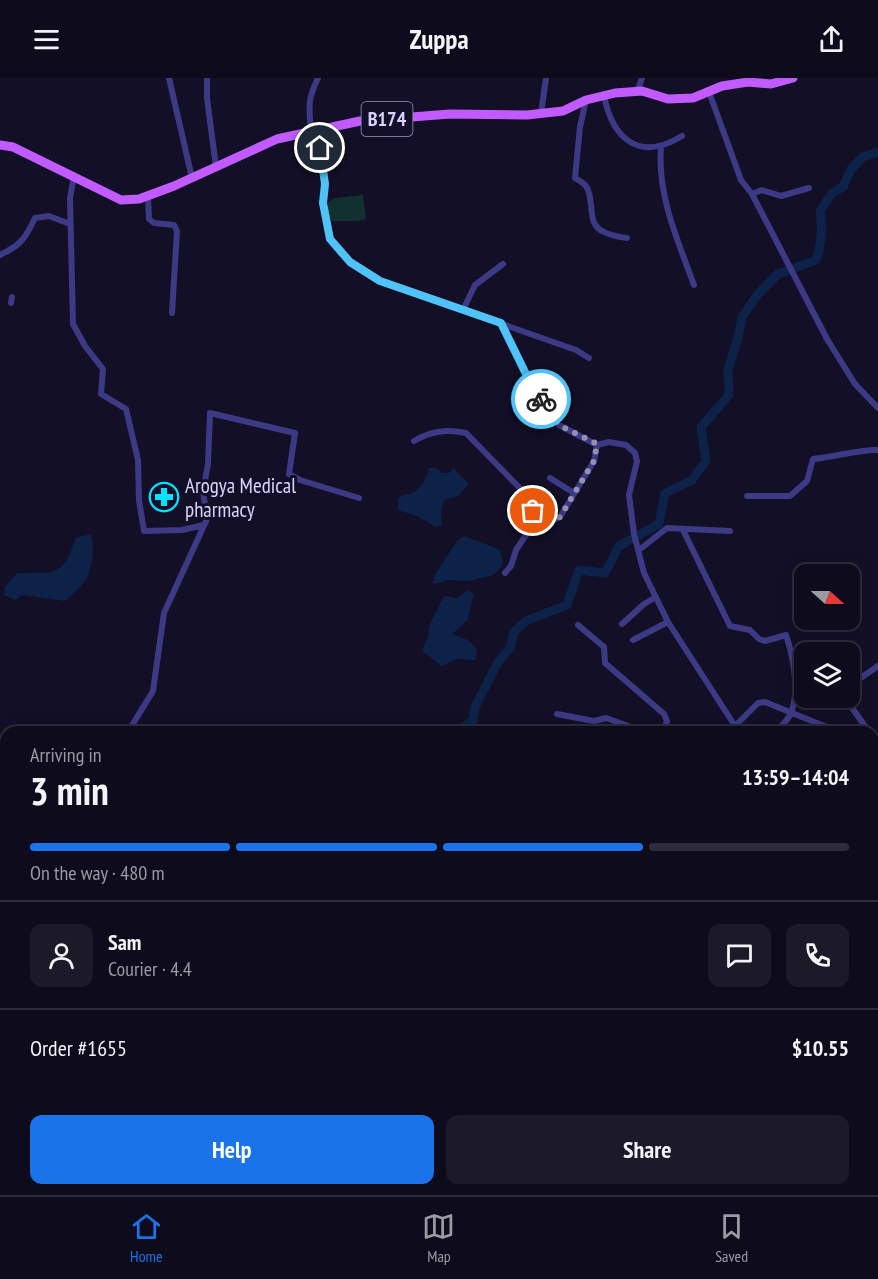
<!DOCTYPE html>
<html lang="en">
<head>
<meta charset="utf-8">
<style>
  :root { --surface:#0e0b1c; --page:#1c1929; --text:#f1f3f6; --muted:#9b9ba3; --line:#2e2b3b; --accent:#1a73e8 }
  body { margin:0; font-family:"PT Sans Narrow",sans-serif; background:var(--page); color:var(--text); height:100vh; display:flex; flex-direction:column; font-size:22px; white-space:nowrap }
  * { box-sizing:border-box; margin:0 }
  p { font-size:20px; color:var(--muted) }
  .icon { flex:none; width:33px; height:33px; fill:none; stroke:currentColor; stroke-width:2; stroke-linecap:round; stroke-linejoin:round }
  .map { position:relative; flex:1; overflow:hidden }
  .details { position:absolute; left:0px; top:648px; width:879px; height:470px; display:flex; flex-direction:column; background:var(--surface); border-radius:18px 18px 0 0; box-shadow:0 3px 15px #0003,0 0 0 2px var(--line) }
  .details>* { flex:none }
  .needle { width:39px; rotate:111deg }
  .controls { position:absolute; left:794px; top:486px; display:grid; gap:12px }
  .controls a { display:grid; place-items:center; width:66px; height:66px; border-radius:12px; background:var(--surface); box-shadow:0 3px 15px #0003,0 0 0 2px var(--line); font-size:30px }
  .pin { position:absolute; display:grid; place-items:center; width:51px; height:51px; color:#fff; margin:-26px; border:3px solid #fff; border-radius:50%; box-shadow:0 2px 6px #0007 }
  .courier { position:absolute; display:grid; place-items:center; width:60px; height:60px; margin:-30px; border:4px solid #4fc3f7; border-radius:50%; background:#fff; color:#222; box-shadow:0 2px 8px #0007 }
  .headline em { font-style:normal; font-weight:600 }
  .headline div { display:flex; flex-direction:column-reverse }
  .headline { display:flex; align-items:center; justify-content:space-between; height:102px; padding:0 30px }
  h1 { font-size:39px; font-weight:600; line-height:45px }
  .bar { display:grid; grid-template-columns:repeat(4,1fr); gap:9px 6px; align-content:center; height:72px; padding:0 30px }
  .bar i { height:8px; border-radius:4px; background:var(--line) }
  .bar .current { background:var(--accent) }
  .bar p { grid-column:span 4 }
  .line { display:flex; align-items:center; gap:15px; padding:0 30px; border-top:2px solid var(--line) }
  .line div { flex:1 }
  .round { display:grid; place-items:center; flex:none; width:63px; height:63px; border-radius:12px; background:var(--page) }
  .action { display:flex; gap:12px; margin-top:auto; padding:12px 30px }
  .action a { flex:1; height:69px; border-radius:12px; background:var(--accent); color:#fff; font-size:24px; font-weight:600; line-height:69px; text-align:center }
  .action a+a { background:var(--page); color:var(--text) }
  header { display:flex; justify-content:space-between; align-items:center; height:78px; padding:0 30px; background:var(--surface); font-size:27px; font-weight:600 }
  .tabs { display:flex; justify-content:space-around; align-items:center; height:84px; border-top:2px solid var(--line); background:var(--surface); font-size:16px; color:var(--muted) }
  .tabs a { display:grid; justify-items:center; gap:3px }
  .tabs .current { color:var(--accent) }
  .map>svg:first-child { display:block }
</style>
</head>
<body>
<header><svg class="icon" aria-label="menu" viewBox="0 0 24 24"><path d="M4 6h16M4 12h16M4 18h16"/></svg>Zuppa<svg class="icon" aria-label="share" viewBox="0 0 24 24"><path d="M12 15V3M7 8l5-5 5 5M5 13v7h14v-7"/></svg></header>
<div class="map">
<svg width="878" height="1117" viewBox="0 0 878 1117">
  <rect width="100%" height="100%" fill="#130f26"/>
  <path fill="#12302f" d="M363,117L366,141L358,143H332L327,135L328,124L335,120Z"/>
  <path fill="#0c2248" d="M429,390H437L442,395H449L453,390L469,406L458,418L444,422L441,433L442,447L436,449L417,438L398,432V421C403,416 405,417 412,415C421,411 427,399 429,390Z
    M91,456C95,469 92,491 85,503C80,510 71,517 65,523L22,517L16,522L4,517L5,509L17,495C55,494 63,500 76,459Z
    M464,458L499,471L503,484L501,489L493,497L468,503L447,502L435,506L433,505L434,498L457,463Z
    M468,512L474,516L467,543L452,556L468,562L477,572L475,582L457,581L442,588L422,573L428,559L430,546L444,518L457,520Z"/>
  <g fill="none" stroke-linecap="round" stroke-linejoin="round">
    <path stroke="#0c2248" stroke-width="9" d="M458,654L473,642L475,629L498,584L510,570L514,554L526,543L567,527L579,492L605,495L619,468L659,446L665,415L691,403L706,383L701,349L729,317L728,291L738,260L742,239L758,216L778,196L816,182C822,165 823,151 820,133L832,115L843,109L851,91L863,79L878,74
      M0,979L6,981"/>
    <path stroke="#3d3a85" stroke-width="6" d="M169,0L192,100
      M207,0V20L216,89
      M637,14L642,0
      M709,14L741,102L752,116L827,261L855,306L878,330
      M604,18C613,62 640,84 682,58
      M586,22L580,49L575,100C578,102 584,105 586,108C596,123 585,146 604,154C611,158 620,159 627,160
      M541,36L546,0
      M317,52L325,106L323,125L330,161L350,184L380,203L576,272L589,280
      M311,53C309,28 307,23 318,0
      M661,69C657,117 678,163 694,207
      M74,98L70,120L73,246L85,268L103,291L101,316L126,331L138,382L139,422L144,453L182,452L204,447
      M752,116L762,112L781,118L809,110
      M148,118L149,141L154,145L174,147L177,153L172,235
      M0,177C21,167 25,161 35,140L49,138L70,146
      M11,225L12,219
      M463,232L475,207L503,186
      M414,363C431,353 446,351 466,355L548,439L554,442L560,439L594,383L597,367L559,347L526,296L501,245
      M597,367L609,364L626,367L635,375L637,383L629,417L634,456L644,495L668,544L735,648L758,625L765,624L839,654
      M550,400L574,415
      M747,418H790L807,403L813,381C835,379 855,372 878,372
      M683,452L730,548L750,552L759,561L765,563L786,557C793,578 800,613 791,635C788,642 781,648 777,654
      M639,472L667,450L730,453
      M505,495L511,488L516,472L528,454L530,438L538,430
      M622,546L644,526L656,519
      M578,547L604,569L605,585L664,636L667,643L663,654
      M633,562L668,544
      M849,608L878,588
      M845,620L867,651
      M557,636L594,643L606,640L645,654
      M128,654L153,613L164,535L207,441L203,413L208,386L210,335L295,355L289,396L300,402L359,420
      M850,654L858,651H869L871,654
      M873,656L878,662
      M873,939L878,942
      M873,997L878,1000
      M478,1112L480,1117
      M657,1112L671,1117
      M278,1117V1112
      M712,1117L717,1112
      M753,1117L759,1112"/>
    <path stroke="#3d3a85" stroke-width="8" d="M0,721L6,720
      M325,1112V1117"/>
    <path stroke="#c25bff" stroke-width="9" d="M0,67L13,69L121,122L139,121L174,108L277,61L360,43L450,36L527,37L563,33L586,22L615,15L642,13L668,21L693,20L722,8L748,4L771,6L793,0
      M873,828L878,818
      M495,1117L512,1112"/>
  </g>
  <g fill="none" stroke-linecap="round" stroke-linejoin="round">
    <path stroke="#948fb3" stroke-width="6" stroke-dasharray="0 10.8" d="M533,433L538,430L550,441L554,442L560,439L594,383L597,366L559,347L541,321"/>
    <path stroke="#4fc3f7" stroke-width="8" d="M320,70L325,106L323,125L330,161L350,184L380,203L501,245L526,296L541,321"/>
  </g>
  <defs>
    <g id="pharmacy-ring" transform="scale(1.5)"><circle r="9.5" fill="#130f26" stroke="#00e5ff" stroke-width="1.5"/><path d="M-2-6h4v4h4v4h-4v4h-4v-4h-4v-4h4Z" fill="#00e5ff"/></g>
  </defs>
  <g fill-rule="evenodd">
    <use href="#pharmacy-ring" x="164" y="419"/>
  </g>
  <g text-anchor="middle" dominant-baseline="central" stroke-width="6" stroke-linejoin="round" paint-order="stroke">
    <rect fill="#130f26" stroke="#9e99be" stroke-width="1.5" x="361.5" y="24" width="51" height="34" rx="4.5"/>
    <g font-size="20" font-weight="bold" fill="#d9d4ff">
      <text x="387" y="41">B174</text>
    </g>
    <g font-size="21" fill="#d9d4ff" stroke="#130f26" text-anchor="start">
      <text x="185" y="407">Arogya Medical<tspan x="185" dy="24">pharmacy</tspan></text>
    </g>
  </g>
</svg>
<div class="controls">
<a><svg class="needle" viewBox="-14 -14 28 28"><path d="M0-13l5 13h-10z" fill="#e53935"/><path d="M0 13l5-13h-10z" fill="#9b9ba3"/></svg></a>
<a><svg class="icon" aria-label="layers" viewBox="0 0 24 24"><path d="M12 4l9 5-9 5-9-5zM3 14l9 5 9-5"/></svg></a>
</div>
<div class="pin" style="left:533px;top:433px;background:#ea580c"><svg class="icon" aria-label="bag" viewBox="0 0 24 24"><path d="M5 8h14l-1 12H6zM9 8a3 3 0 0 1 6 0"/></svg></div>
<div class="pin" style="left:320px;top:70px;background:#1f2937"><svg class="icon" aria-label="home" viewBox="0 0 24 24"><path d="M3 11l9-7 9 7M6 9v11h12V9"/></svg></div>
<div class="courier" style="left:541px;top:321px"><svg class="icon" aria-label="bike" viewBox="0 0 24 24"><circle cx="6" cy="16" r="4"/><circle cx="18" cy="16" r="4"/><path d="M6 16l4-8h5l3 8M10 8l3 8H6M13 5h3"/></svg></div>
<section class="details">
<div class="headline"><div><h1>3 min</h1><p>Arriving in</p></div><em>13:59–14:04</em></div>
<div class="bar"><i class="current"></i><i class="current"></i><i class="current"></i><i></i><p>On the way · 480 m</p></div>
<div class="line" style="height:108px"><a class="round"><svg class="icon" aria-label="person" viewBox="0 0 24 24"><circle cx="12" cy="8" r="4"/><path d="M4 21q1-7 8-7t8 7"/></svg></a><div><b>Sam</b><p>Courier · 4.4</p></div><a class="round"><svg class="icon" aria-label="chat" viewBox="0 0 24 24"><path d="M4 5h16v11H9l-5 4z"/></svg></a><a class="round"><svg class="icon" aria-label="phone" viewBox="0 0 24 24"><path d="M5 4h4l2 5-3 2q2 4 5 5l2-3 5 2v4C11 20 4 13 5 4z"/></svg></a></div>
<div class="line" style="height:78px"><div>Order #1655</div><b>$10.55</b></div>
<div class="action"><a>Help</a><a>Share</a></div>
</section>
</div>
<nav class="tabs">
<a class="current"><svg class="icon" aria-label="home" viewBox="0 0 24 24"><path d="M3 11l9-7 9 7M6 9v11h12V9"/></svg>Home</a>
<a><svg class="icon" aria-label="map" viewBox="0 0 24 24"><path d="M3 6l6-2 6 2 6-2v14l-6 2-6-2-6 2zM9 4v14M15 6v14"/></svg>Map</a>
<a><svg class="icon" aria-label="saved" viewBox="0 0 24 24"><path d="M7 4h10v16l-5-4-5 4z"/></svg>Saved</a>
</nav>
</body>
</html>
